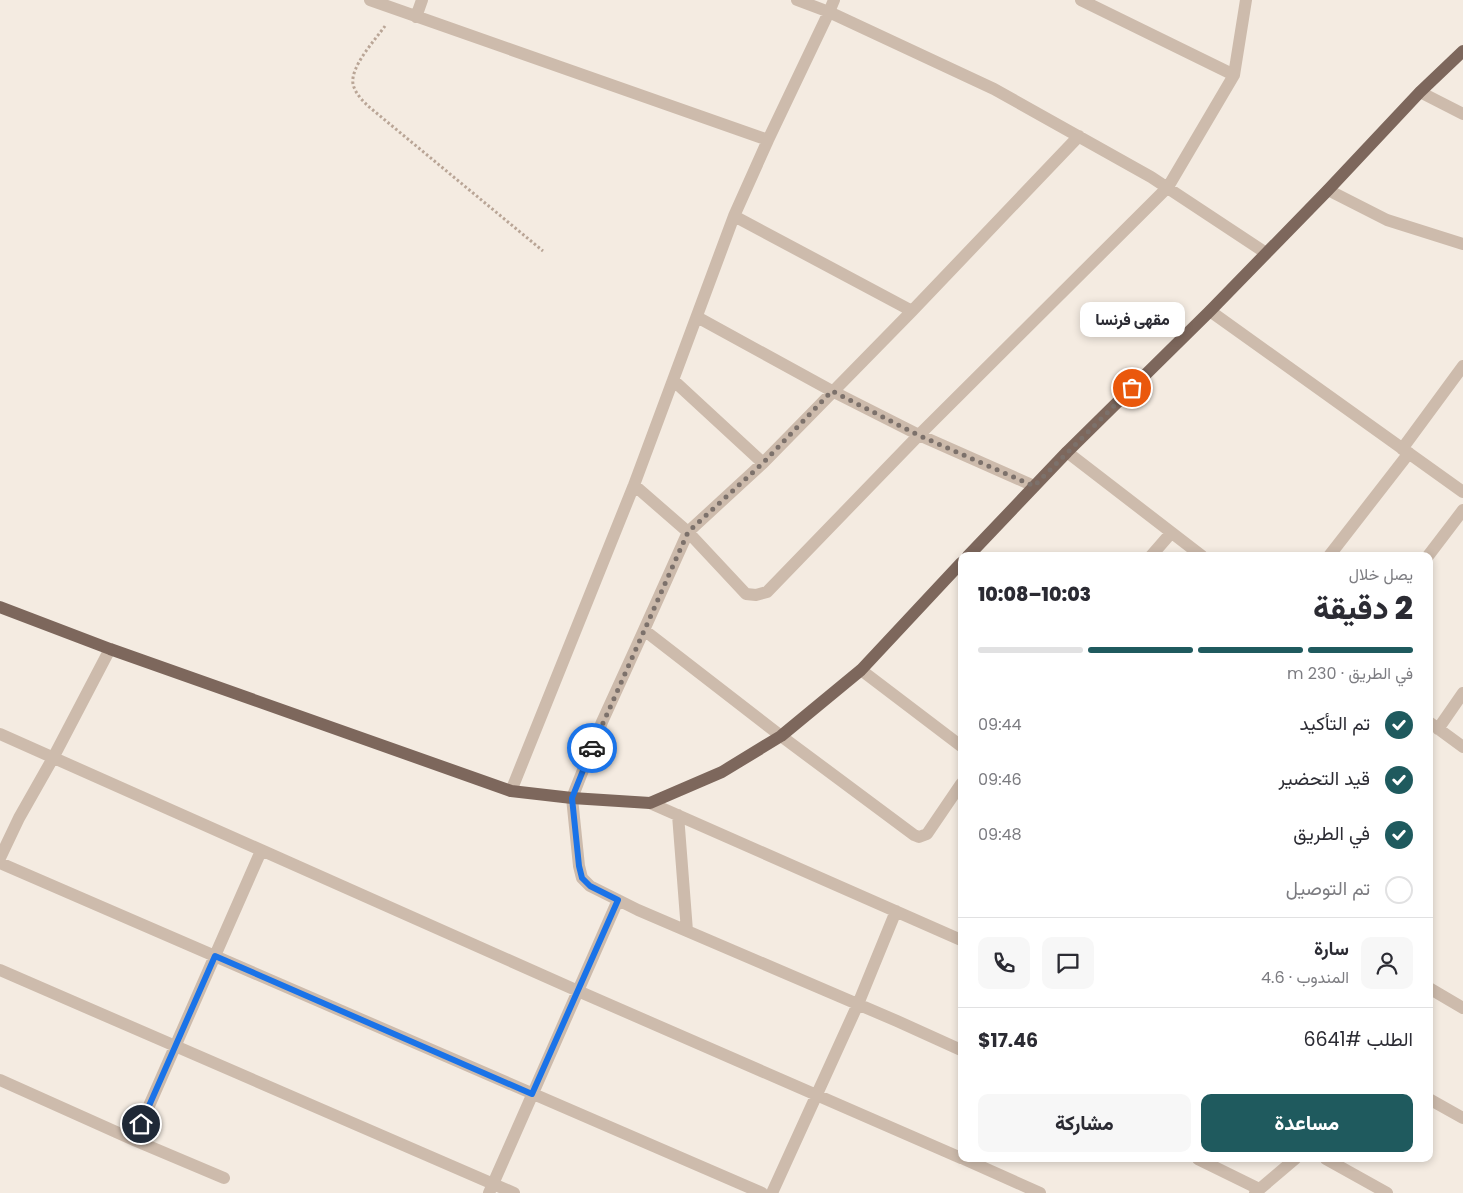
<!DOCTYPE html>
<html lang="ar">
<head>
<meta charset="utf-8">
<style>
  :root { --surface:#fff; --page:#f7f7f7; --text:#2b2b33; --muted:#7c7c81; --line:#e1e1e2; --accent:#1f5a5e }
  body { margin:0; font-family:Poppins,Vazirmatn,sans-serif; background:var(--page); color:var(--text); direction:rtl; height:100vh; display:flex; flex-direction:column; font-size:19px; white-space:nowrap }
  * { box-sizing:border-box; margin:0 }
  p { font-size:16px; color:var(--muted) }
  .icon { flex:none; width:28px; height:28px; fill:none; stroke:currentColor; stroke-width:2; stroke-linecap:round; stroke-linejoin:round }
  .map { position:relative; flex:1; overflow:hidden; direction:ltr }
  .drawer { position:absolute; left:958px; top:552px; width:475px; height:610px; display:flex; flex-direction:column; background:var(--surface); border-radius:10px; box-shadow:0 2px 8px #0003; direction:rtl }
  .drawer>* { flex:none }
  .pin { position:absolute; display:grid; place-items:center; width:42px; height:42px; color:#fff; margin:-21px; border:2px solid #fff; border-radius:50%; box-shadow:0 1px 5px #0007 }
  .courier { position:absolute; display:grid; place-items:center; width:50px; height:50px; margin:-25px; border:4px solid #1a73e8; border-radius:50%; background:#fff; color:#222; box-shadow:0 1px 6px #0007 }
  .bubble { position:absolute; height:35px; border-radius:10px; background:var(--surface); box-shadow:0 2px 8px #0003; font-size:16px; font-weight:800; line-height:35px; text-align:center; direction:rtl }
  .headline em { font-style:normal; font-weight:800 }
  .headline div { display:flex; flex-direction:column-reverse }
  .headline { display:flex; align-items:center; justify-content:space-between; height:85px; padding:0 20px }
  h1 { font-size:32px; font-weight:800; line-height:38px }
  .bar { display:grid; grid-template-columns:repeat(4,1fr); gap:8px 5px; align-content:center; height:60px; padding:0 20px }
  .bar i { height:6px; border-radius:4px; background:var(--line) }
  .bar .selected { background:var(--accent) }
  .bar p { grid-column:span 4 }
  .line { display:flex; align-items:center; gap:12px; padding:0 20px; border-top:1px solid var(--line) }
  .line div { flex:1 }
  .round { display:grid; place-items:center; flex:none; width:52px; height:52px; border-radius:10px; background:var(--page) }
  ol { padding:0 20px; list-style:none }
  li { display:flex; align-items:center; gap:15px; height:55px }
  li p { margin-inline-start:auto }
  li .icon { padding:5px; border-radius:50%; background:var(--accent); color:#fff; stroke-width:4 }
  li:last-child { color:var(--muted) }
  li i { width:28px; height:28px; border:2px solid var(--line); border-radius:50% }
  .cta { display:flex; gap:10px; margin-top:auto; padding:10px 20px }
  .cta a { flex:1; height:58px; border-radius:10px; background:var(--accent); color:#fff; font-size:20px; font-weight:800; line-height:58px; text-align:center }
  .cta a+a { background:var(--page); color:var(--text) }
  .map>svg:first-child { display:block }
</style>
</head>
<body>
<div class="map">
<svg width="1463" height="1193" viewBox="0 0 1463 1193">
  <rect width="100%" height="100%" fill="#f4ebe1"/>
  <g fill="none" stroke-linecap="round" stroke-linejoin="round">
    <path stroke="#b9a596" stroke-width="3" stroke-dasharray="2.5 2.5" stroke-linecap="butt" d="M385,26C375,40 350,67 353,84C355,93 362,100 368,106L543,251"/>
    <path stroke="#cdbbac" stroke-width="12" d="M370,0L768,140
      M797,0L829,12L994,89L1151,177L1266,253
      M1081,0L1234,75
      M416,17L422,0
      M1420,92L1463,114
      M1328,190L1387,220L1463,244
      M734,216L912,311
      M1210,311L1463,492
      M697,317L832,391L919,435L1034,486
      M673,380L763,463
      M1402,449L1463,366
      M1067,452L1202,556
      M634,485L688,532L746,594L756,595L767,592L919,435L1168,187L1234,75L1246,0
      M1151,556L1171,533
      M1329,556L1409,453
      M1428,556L1463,510
      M644,630L602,722L572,798L579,866L582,878L590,886L638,910L897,1021L961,1050
      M861,670L961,746
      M1429,722L1463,747
      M1438,729L1463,693
      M0,734L578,991L961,1158
      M961,784L927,834L919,837L914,835L781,736L644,630L688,532L763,463L912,311L1079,136
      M511,791L634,485L734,216L768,140L829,12L834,0
      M650,803L961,940
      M678,815L687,931
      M0,858L19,818L53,758L110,649
      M0,863L762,1193
      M0,970L514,1193
      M1429,988L1463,1008
      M0,1080L134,1140L224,1178
      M1429,1099L1463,1118
      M134,1140L261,851
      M964,1159L1040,1193
      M1198,1159L1259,1189
      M1326,1159L1387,1193
      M489,1193L618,900
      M772,1193L858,1004L896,911
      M1255,1193L1295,1159"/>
    <path stroke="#7d675c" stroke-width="12" d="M968,556L1067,452L1210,311L1328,190L1420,92L1463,51
      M0,607L110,649L511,791L572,798L650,803L722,772L781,736L861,670L961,563"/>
  </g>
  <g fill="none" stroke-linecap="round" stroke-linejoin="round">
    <path stroke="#7c716b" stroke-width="5" stroke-dasharray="0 9" d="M592,748L688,532L763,463L832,391L918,435L1034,486L1132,388"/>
    <path stroke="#1a73e8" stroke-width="6" d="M141,1124L215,956L532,1094L618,900L590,886L582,878L579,866L572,798L592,748"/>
  </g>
</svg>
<div class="pin" style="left:1132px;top:388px;background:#ea580c"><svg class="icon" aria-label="bag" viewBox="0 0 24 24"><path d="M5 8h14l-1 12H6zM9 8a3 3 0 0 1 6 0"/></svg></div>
<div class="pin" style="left:141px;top:1124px;background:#1f2937"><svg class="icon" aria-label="home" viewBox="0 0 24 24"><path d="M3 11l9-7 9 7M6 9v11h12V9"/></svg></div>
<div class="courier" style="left:592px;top:748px"><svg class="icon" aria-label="car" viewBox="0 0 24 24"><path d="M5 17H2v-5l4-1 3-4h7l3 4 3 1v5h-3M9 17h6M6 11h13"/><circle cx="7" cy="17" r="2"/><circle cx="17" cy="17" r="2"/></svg></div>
<div class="bubble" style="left:1080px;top:302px;width:105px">مقهى فرنسا</div>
<section class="drawer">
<div class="headline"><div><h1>2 دقيقة</h1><p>يصل خلال</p></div><em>10:03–10:08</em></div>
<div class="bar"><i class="selected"></i><i class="selected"></i><i class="selected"></i><i></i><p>في الطريق · 230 m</p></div>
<ol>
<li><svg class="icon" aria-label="check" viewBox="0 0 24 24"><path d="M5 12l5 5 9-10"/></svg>تم التأكيد<p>09:44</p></li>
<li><svg class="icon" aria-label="check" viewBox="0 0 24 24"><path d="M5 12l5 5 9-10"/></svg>قيد التحضير<p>09:46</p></li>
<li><svg class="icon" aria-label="check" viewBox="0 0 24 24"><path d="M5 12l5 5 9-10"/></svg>في الطريق<p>09:48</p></li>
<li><i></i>تم التوصيل</li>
</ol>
<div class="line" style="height:90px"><a class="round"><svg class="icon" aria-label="person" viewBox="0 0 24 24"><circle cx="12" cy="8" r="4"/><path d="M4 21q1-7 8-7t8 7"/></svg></a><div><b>سارة</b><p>المندوب · 4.6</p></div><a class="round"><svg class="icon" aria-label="chat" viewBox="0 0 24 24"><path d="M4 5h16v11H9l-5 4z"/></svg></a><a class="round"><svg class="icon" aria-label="phone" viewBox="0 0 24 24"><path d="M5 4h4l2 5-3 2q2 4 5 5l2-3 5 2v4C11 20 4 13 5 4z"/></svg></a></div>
<div class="line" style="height:65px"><div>الطلب #6641</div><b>$17.46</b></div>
<div class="cta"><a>مساعدة</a><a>مشاركة</a></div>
</section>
</div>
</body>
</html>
